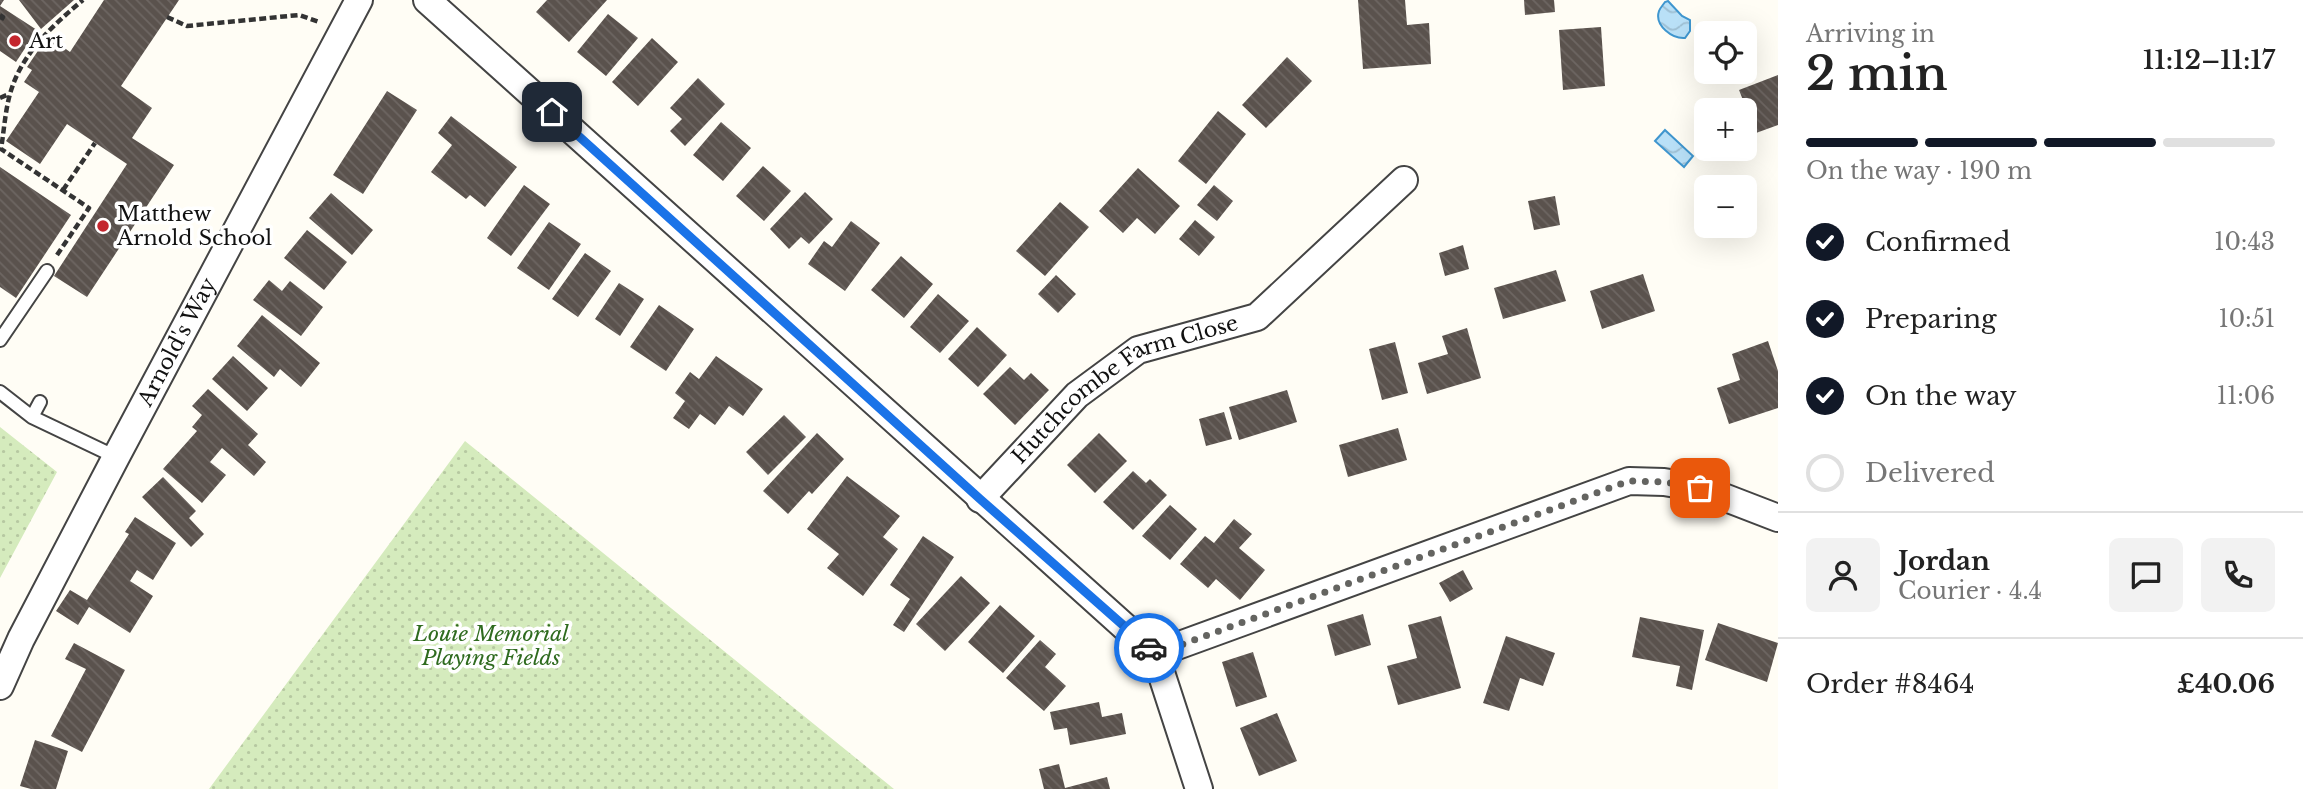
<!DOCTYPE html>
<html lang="en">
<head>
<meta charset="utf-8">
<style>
  :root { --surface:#fff; --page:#f2f2f2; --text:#222; --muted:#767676; --line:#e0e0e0; --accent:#111827 }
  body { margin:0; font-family:"Libre Baskerville",serif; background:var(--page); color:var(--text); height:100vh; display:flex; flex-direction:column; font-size:26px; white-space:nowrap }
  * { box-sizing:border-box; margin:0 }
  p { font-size:23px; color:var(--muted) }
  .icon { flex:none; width:38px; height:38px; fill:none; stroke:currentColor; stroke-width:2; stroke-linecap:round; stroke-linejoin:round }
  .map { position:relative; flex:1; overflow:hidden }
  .panel { display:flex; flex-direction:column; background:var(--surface); width:525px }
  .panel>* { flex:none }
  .controls { position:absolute; left:1694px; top:21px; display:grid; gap:14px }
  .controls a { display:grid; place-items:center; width:63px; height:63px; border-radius:10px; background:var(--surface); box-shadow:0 7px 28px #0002; font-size:35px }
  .pin { position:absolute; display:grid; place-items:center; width:60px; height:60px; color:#fff; margin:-30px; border-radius:14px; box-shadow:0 4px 10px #0006 }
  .courier { position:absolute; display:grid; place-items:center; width:70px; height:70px; margin:-35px; border:5px solid #1a73e8; border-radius:50%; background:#fff; color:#222; box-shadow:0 2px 9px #0007 }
  .overview em { font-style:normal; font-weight:600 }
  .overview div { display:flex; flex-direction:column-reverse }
  .overview { display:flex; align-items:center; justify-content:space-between; height:119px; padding:0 28px }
  h1 { font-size:46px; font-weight:600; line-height:52px }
  .bar { display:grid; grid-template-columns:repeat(4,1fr); gap:10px 7px; align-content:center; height:84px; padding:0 28px }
  .bar i { height:9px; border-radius:5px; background:var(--line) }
  .bar .on { background:var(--accent) }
  .bar p { grid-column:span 4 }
  .line { display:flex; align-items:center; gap:18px; padding:0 28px; border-top:2px solid var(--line) }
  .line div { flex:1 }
  .round { display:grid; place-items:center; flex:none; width:74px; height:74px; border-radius:10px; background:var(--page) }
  ol { padding:0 28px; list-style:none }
  li { display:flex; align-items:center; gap:21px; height:77px }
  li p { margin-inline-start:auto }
  li .icon { padding:7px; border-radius:50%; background:var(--accent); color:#fff; stroke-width:4 }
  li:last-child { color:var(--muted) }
  li i { width:38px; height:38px; border:4px solid var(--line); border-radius:50% }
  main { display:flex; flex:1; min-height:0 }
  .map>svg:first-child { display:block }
</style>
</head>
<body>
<main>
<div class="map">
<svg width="1778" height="789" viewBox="0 0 1778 789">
  <defs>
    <pattern id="park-dots" width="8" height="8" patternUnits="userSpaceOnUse" patternTransform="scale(1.75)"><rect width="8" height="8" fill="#d5ebbd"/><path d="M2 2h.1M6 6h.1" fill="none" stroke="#b6c8a1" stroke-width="1.8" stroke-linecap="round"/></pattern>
    <pattern id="water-waves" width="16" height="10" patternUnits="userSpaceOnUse" patternTransform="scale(1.75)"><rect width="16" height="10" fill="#b9e0f7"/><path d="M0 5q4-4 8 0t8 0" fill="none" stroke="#9ebfd3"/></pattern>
    <pattern id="building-back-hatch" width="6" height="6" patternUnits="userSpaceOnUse" patternTransform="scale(1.75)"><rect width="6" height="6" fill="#5a524d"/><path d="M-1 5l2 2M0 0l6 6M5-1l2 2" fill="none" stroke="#6d6662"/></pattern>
  </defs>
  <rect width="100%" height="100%" fill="#fffdf5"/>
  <path fill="url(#park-dots)" d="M0,427L57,472L0,578Z
    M465,441L894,789H209Z"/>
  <path fill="url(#water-waves)" stroke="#3f96cf" stroke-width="2" d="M1668,1L1682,16L1690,20V31L1685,38C1673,39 1654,26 1659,11C1660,8 1663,5 1665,2Z
    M1665,130L1693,156L1684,167L1655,141Z"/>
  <path fill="url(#building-back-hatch)" d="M0,0H4L0,6L37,30L16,62L0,51Z
    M19,0H74L41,29Z
    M104,0H179L121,86L152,108L132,138L174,165L87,297L54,276L127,164L67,124L40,164L6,141L39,92L24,82L32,70L27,67L48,36L70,52Z
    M547,0H607L569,42L536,12Z
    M1358,0H1405L1407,25L1429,23L1431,64L1363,69Z
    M1524,0H1554L1555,12L1525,15Z
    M608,14L638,38L606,76L577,52Z
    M1601,27L1605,86L1563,90L1559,30Z
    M652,38L678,62L638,106L612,82Z
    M1287,57L1312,81L1266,128L1242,105Z
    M1778,75V125L1756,133L1739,90Z
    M698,78L725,104L685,146L670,131L682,119L670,108Z
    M387,91L417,110L363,194L333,175Z
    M1218,111L1246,134L1206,184L1178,161Z
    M451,116L517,167L485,207L470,195L466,199L431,172L452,145L438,133Z
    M721,122L751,148L723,181L693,155Z
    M763,166L791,191L764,221L736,196Z
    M0,167L71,215L16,298L0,287Z
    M1138,168L1180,206L1155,234L1137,218L1123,233L1099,211Z
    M524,185L550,204L511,256L487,238Z
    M1214,185L1233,201L1217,221L1197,205Z
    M805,192L833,219L809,244L801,237L789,249L770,229Z
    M331,193L373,230L352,255L309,218Z
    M1555,196L1560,225L1534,230L1528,201Z
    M1060,202L1089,227L1045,276L1016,251Z
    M1195,220L1215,237L1199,256L1179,239Z
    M851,221L880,243L845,291L808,264L824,241L832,247Z
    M549,222L581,244L549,290L517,268Z
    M307,230L347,262L324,290L284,258Z
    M1463,245L1469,269L1445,276L1439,253Z
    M585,253L611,271L578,317L552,299Z
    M901,256L933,284L904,318L871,290Z
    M1556,270L1566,301L1503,319L1494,288Z
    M1643,274L1655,311L1602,329L1590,291Z
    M1056,275L1076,294L1058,313L1038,294Z
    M269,280L282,291L290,281L323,307L301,336L253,300Z
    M619,283L644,299L620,336L595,319Z
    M938,294L969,321L940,353L910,327Z
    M659,305L694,329L666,371L630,347Z
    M262,315L320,363L301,387L280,369L274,377L237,346Z
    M977,327L1007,355L978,387L948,359Z
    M1467,328L1481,378L1427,394L1418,363L1448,354L1442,336Z
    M1768,341L1778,371V408L1729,424L1717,388L1740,380L1732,354Z
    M1395,342L1408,393L1382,400L1369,349Z
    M233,356L268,388L247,411L212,379Z
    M716,356L763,389L743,416L729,406L715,425L700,414L689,429L673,418L685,401L675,393L690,372L699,379Z
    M1010,367L1024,380L1031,373L1049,390L1015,425L983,394Z
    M208,389L258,434L248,445L266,462L254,476L222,448L210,462L226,475L202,503L163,469L197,431L192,427L202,415L192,406Z
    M1287,390L1297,422L1239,440L1229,407Z
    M1224,412L1232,439L1206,446L1199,419Z
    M784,415L806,437L768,475L746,452Z
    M1398,428L1407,460L1348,477L1339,445Z
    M817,433L844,459L812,494L809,491L788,514L763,491Z
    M1099,433L1127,461L1095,493L1067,465Z
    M1133,471L1146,483L1150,479L1167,495L1133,530L1103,502Z
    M847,476L900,516L883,537L898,549L863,596L827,568L839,554L807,529Z
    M163,477L196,511L189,518L204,534L191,547L142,497Z
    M1170,505L1197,529L1170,560L1142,536Z
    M135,517L176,543L153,580L137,570L130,581L153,596L130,633L89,607L78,625L56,611L70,590L87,600L129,534L125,532Z
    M1234,519L1252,534L1239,548L1265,570L1240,600L1216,579L1208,588L1180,564L1205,536L1214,543Z
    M923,536L954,557L904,632L893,625L910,599L890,585Z
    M1463,570L1473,589L1450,602L1439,583Z
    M961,576L990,603L945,651L916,624Z
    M1000,605L1035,636L1003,673L968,642Z
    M1363,614L1371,645L1335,656L1327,625Z
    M1441,616L1461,688L1398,705L1387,666L1417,658L1408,625Z
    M1640,617L1704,630L1692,690L1676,686L1680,666L1632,657Z
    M1718,623L1778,643L1767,682L1705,660Z
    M1506,636L1555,653L1543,686L1520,678L1509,711L1483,703Z
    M1040,640L1056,654L1045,667L1066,686L1044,711L1006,678Z
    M74,643L125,670L82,752L51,736L86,669L65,659Z
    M1253,652L1267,697L1236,707L1222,662Z
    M1099,702L1102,717L1122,713L1126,734L1070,745L1067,728L1054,730L1050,712Z
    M1277,713L1297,761L1259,776L1240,728Z
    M35,740L68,751L56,789H31L20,786Z
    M1059,764L1065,788L1107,777L1110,789H1044L1039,769Z"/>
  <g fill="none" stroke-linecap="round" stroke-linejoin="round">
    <g stroke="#444" stroke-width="16">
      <path id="lane" d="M0,340L47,271
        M0,392L32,417L116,457
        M32,417L40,402"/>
    </g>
    <g stroke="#444" stroke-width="30">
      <g id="street">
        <path d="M427,0L1155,654L1199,789"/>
        <path id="s1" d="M980,499L1077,395L1138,350L1257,317L1404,180"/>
        <path d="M1155,654L1629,481L1664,482L1700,488L1778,518"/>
        <path id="s2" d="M0,686L21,639L116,457L359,0"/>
      </g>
    </g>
    <path stroke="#333" stroke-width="4.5" stroke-dasharray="7 3.5" stroke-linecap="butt" d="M0,15L3,17L0,22
      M167,17L187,26L299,15L319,22
      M0,98L9,94
      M63,190L95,143
      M57,255L89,208L1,149C4,131 5,112 10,94C21,54 52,26 83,0"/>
    <use href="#lane" stroke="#fff" stroke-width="12"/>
    <use href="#street" stroke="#fff" stroke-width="26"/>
  </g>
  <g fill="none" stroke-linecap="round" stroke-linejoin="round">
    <path stroke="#646461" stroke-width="7" stroke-dasharray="0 12.6" d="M1149,648L1156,654L1629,481L1664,482L1700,488"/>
    <path stroke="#1a73e8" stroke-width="9" d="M552,112L980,499L1149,648"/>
  </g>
  <g fill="#c4262e" stroke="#fff" stroke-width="2.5">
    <circle cx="15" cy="41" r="7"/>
    <circle cx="103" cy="226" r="7"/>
  </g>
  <g text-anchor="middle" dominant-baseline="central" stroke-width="7" stroke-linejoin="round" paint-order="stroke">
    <g font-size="21" fill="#111" stroke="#fff" text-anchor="start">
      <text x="29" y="41">Art</text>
      <text x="117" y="214">Matthew<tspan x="117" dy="24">Arnold School</tspan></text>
    </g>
    <g font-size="21" fill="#111" stroke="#fff">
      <text stroke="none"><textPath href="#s2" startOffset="387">Arnold's Way</textPath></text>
      <text stroke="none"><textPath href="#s1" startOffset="187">Hutchcombe Farm Close</textPath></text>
    </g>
    <g font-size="21" font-style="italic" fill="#2f6b1f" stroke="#fff">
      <text x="491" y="634">Louie Memorial<tspan x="491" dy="24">Playing Fields</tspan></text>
    </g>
  </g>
</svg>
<div class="controls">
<a><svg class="icon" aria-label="locate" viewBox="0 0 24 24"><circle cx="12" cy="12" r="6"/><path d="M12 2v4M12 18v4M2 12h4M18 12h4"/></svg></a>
<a>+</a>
<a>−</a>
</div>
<div class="pin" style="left:1700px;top:488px;background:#ea580c"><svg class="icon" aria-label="bag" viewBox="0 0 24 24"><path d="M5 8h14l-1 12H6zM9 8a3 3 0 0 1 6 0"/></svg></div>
<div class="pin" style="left:552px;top:112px;background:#1f2937"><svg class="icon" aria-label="home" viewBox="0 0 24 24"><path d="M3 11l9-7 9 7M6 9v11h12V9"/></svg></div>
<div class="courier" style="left:1149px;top:648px"><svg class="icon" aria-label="car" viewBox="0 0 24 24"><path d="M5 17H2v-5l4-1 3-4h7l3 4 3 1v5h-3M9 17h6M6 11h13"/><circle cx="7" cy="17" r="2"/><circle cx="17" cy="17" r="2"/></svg></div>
</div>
<section class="panel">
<div class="overview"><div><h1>2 min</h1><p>Arriving in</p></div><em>11:12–11:17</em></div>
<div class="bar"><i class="on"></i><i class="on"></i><i class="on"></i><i></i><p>On the way · 190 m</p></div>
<ol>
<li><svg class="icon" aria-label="check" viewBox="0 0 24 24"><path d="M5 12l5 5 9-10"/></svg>Confirmed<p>10:43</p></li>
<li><svg class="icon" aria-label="check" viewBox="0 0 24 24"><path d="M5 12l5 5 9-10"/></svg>Preparing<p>10:51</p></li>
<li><svg class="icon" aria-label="check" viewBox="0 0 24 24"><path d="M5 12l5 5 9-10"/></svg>On the way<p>11:06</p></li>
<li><i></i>Delivered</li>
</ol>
<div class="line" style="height:126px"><a class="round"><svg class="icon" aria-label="person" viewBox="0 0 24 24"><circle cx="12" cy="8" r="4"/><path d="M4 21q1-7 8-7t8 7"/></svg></a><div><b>Jordan</b><p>Courier · 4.4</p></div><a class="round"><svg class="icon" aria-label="chat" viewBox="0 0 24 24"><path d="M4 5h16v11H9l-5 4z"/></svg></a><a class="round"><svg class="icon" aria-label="phone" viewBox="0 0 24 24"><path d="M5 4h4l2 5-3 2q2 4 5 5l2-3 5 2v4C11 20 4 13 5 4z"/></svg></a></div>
<div class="line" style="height:91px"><div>Order #8464</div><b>£40.06</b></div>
</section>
</main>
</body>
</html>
